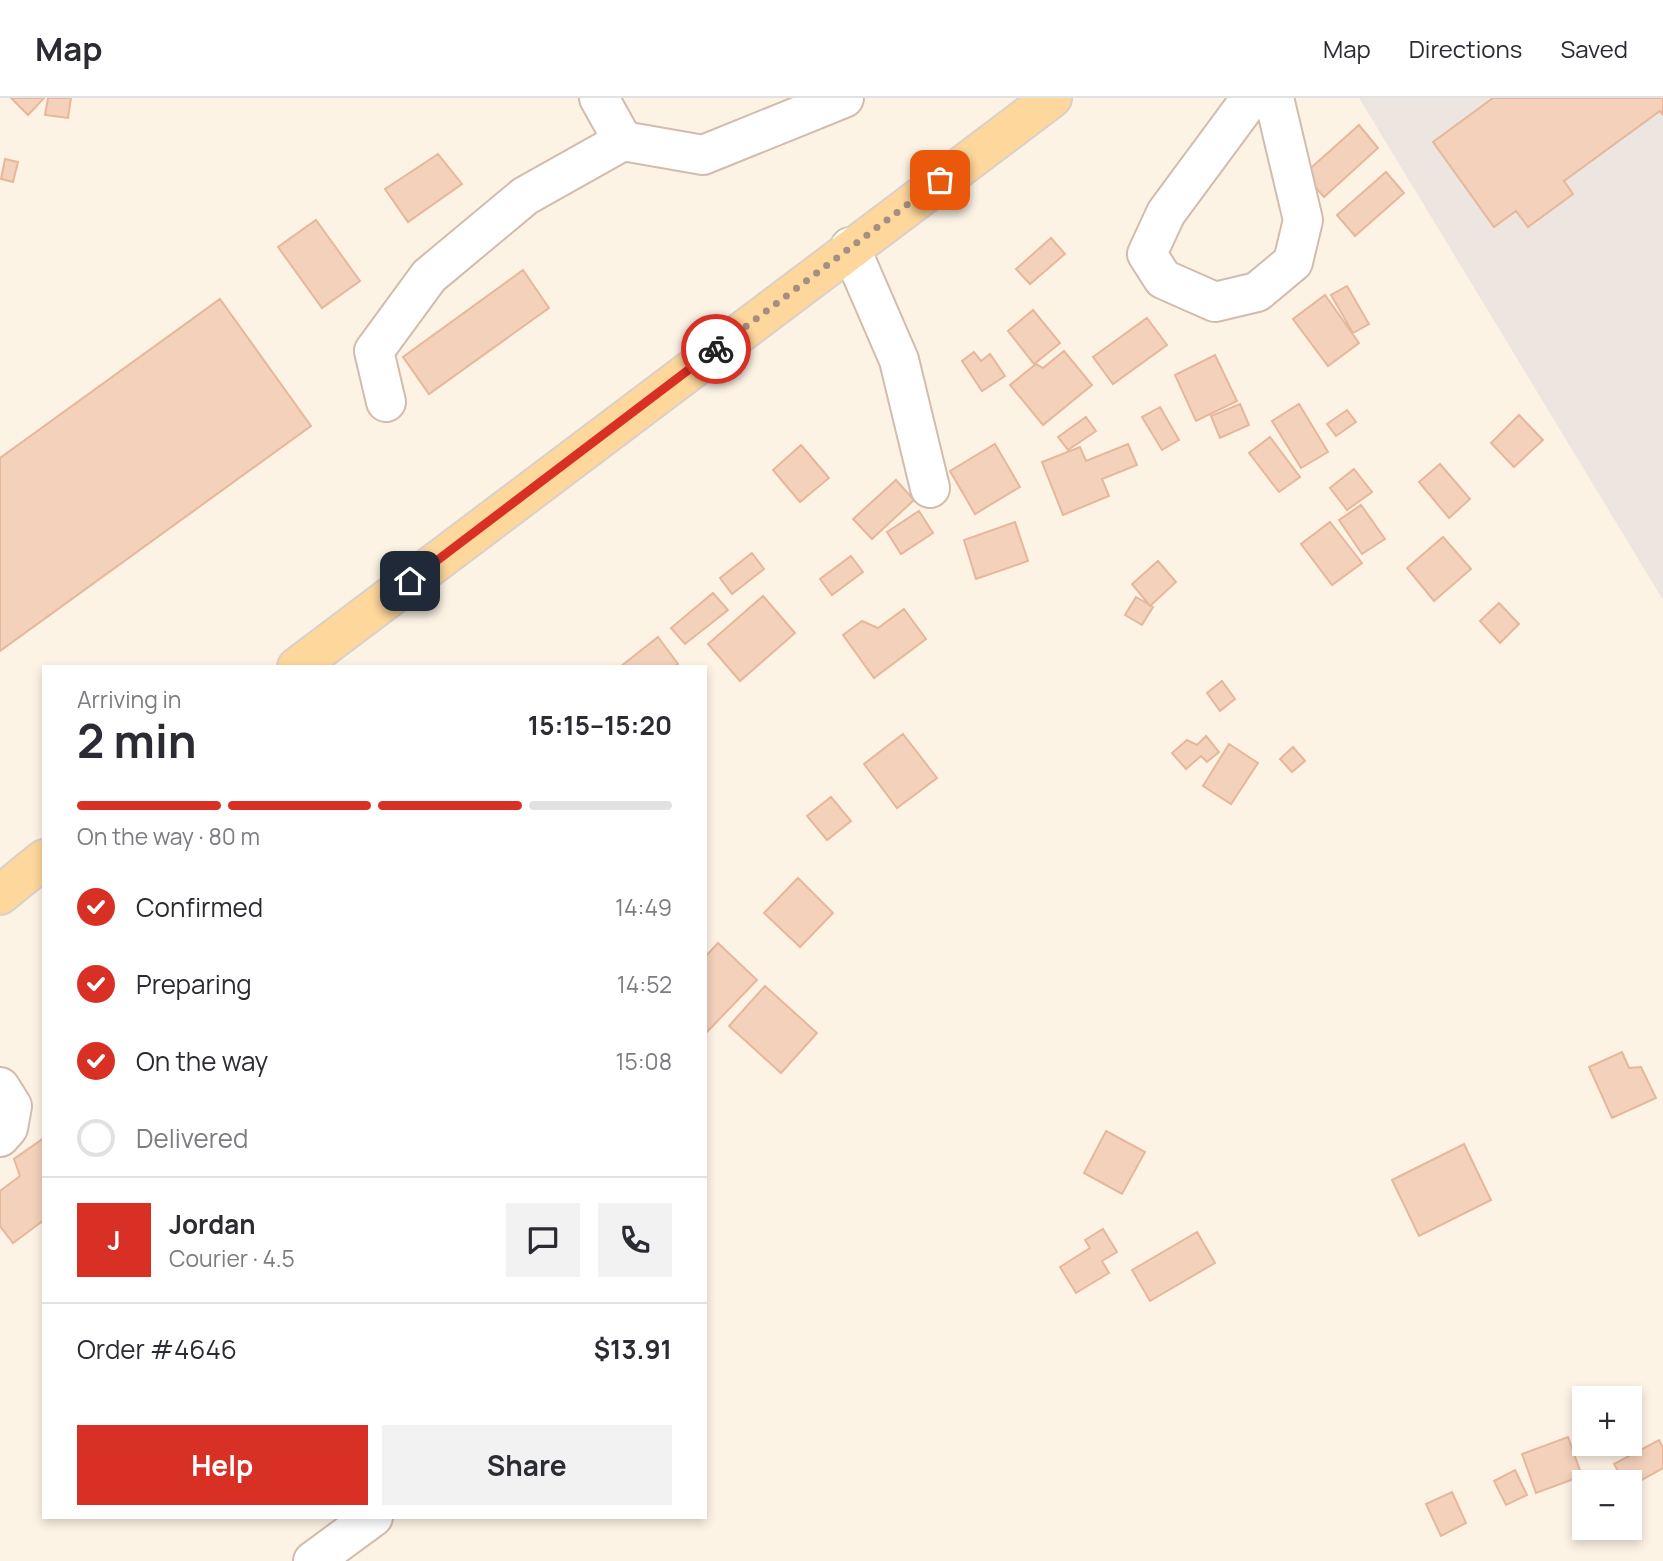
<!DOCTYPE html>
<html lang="en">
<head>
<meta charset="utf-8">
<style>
  :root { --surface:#fff; --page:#f2f2f3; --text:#2b2b33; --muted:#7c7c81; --line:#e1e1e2; --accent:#d93025 }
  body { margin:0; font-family:Manrope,sans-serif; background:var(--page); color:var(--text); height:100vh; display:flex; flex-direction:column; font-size:26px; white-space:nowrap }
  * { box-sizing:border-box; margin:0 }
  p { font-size:23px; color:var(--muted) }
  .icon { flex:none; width:38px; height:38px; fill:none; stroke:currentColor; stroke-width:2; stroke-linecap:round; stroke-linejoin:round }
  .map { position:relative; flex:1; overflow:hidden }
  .panel { position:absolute; left:42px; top:567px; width:665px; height:854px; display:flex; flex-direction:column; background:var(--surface); border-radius:0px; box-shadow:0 4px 10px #0003 }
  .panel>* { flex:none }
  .fabs { position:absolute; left:1572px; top:1288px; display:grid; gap:14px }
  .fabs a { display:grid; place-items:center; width:70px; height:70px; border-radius:0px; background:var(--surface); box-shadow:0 4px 10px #0003; font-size:35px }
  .pin { position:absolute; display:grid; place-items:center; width:60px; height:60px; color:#fff; margin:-30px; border-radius:14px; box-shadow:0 4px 10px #0006 }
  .courier { position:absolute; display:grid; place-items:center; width:70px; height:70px; margin:-35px; border:5px solid #d93025; border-radius:50%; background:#fff; color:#222; box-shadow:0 2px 9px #0007 }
  .headline em { font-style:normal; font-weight:700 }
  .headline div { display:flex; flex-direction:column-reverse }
  .headline { display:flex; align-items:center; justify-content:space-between; height:119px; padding:0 35px }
  h1 { font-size:46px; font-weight:700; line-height:52px }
  .bar { display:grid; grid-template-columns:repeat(4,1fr); gap:10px 7px; align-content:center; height:84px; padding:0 35px }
  .bar i { height:9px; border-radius:5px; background:var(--line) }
  .bar .on { background:var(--accent) }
  .bar p { grid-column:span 4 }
  .line { display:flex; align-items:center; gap:18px; padding:0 35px; border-top:2px solid var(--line) }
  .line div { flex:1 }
  .round { display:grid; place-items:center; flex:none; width:74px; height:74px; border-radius:0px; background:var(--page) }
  ol { padding:0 35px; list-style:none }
  li { display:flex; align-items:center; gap:21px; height:77px }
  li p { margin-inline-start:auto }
  li .icon { padding:7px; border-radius:50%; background:var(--accent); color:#fff; stroke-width:4 }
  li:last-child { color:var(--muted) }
  li i { width:38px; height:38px; border:4px solid var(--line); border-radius:50% }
  .button { display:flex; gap:14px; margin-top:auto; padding:14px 35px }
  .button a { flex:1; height:80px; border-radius:0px; background:var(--accent); color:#fff; font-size:28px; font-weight:700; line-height:80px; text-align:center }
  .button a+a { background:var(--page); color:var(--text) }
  header { display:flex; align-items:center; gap:42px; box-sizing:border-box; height:98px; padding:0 35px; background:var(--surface); border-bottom:2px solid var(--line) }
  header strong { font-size:33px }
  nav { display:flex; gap:38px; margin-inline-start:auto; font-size:24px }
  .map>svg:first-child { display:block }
</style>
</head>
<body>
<header>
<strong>Map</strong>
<nav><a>Map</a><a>Directions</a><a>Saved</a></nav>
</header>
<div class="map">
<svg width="1663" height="1463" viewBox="0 0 1663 1463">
  <rect width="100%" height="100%" fill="#fdf3e5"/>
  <path fill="#ede5df" d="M1359,0H1663V502L1447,145Z"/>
  <path fill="#f3d1bb" stroke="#e6b79b" stroke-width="2" d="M11,0H44L28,17Z
    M48,0H71L68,20L45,17Z
    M1493,0H1663V17L1660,13L1564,83L1573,96L1528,129L1516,113L1494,129L1433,44Z
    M1359,27L1378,50L1324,99L1304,76Z
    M438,56L462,86L408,124L385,91Z
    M5,61L18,64L13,84L1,81Z
    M1386,74L1404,95L1355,138L1337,117Z
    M316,122L360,183L322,210L278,149Z
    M1051,140L1065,156L1030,186L1016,171Z
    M523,172L549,210L429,296L403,259Z
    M1347,188L1369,226L1353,235L1331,197Z
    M1325,197L1359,245L1328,268L1293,221Z
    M220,201L311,328L0,553V360Z
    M1033,212L1060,245L1034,266L1008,233Z
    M1147,220L1167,247L1113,286L1093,259Z
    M1064,253L1092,287L1043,327L1010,287L1036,266L1043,270Z
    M974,254L981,263L990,256L1005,278L982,293L962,263Z
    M1215,257L1237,303L1196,323L1175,277Z
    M1240,306L1249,327L1220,340L1211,318Z
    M1299,306L1328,354L1301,370L1272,323Z
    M1160,309L1179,342L1162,352L1142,319Z
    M1347,312L1356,324L1336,338L1327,326Z
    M1519,317L1543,342L1514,369L1491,345Z
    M1086,319L1096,333L1068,352L1058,339Z
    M1270,339L1300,379L1279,394L1249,355Z
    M995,346L1020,389L975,416L950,373Z
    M1128,346L1137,367L1102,381L1109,398L1063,417L1042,364L1080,349L1086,363Z
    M801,347L829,380L800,404L773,372Z
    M1440,366L1470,401L1449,420L1419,384Z
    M1354,371L1372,394L1347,412L1330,390Z
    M896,382L914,402L872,441L853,421Z
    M1361,407L1385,441L1362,456L1339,422Z
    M919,413L933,435L901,456L887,434Z
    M1015,424L1028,463L976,481L964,442Z
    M1330,424L1362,465L1332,487L1301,446Z
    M1443,439L1471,471L1434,503L1407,470Z
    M752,455L764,471L732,496L720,480Z
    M851,458L863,474L832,497L820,481Z
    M1158,463L1176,484L1150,508L1132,486Z
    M713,495L728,512L685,546L671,530Z
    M763,498L795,535L740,583L708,546Z
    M1136,499L1153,509L1142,527L1125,517Z
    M1499,505L1519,526L1500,545L1480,523Z
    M904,511L926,541L874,580L843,537L862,523L878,530Z
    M658,539L678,566L674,569H620Z
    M1222,583L1235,601L1220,613L1207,595Z
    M903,636L937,680L897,710L864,666Z
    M1206,638L1219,654L1207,664L1201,658L1186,671L1172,655L1187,642L1197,647Z
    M1229,646L1258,665L1231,706L1203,688Z
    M1293,649L1305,663L1292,674L1280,661Z
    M831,699L851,723L827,742L807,718Z
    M798,780L833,815L800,849L764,815Z
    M718,845L757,882L705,936V859Z
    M765,888L817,935L781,975L729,928Z
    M1622,954L1629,970L1641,969L1656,1000L1612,1020L1589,969Z
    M1106,1033L1145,1054L1122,1096L1084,1075Z
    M44,1040V1122L13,1145L0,1128V1093L20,1078L14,1061Z
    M1464,1046L1491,1102L1419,1138L1392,1082Z
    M1103,1131L1117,1154L1102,1163L1109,1175L1076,1195L1060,1169L1090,1150L1085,1142Z
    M1197,1134L1215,1165L1150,1203L1132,1172Z
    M1568,1339L1582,1378L1536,1395L1522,1356Z
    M1659,1342L1663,1350V1370L1629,1389V1384H1624L1614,1366Z
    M1515,1372L1527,1397L1506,1407L1494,1383Z
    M1452,1394L1466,1425L1441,1438L1426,1406Z"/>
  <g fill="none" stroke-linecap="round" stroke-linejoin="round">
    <g stroke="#d1bcad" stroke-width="42">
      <path id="minor" d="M599,0L623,43L703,57L844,0
        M1251,0L1166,115L1147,156L1163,181L1215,204L1257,194L1293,164L1303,122L1274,0
        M850,149L899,262L930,390
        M386,304L374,253L429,178L525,98L623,43
        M0,989L12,1008L8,1030L0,1039
        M313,1463L373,1419"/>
    </g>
    <g stroke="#d9d0cc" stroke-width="42">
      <path id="major" d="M297,569L1052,0
        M0,797L44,761"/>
    </g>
    <use href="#minor" stroke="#fff" stroke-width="38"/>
    <use href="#major" stroke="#fdd79b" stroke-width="38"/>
  </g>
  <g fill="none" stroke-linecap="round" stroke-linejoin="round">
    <path stroke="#a68e80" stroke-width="7" stroke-dasharray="0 12.6" d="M716,251L940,82"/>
    <path stroke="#d93025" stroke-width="9" d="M410,483L716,251"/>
  </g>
</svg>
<div class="fabs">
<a>+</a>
<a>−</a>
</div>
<div class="pin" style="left:940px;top:82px;background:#ea580c"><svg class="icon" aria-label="bag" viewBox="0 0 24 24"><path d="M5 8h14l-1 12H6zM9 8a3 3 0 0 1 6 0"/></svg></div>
<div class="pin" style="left:410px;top:483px;background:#1f2937"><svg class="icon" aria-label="home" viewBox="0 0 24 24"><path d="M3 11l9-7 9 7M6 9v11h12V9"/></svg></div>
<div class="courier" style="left:716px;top:251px"><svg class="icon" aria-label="bike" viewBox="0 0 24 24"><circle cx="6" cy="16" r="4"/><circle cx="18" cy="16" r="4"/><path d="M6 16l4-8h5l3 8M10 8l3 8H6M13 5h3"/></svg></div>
<section class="panel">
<div class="headline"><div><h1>2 min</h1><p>Arriving in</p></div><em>15:15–15:20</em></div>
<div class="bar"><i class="on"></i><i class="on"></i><i class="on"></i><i></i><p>On the way · 80 m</p></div>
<ol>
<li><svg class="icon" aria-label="check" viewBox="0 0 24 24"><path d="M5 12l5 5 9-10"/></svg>Confirmed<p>14:49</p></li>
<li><svg class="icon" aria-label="check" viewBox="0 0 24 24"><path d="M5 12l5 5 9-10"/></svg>Preparing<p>14:52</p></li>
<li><svg class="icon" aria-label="check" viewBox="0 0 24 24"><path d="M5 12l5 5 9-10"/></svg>On the way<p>15:08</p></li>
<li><i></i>Delivered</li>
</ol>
<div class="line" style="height:126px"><b class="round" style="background:var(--accent);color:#fff">J</b><div><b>Jordan</b><p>Courier · 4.5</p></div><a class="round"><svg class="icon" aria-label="chat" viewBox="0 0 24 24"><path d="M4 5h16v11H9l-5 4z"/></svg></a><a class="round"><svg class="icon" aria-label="phone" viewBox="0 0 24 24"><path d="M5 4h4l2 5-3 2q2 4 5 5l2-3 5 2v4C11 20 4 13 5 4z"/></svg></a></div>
<div class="line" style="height:91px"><div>Order #4646</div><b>$13.91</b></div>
<div class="button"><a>Help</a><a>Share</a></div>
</section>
</div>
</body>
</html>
